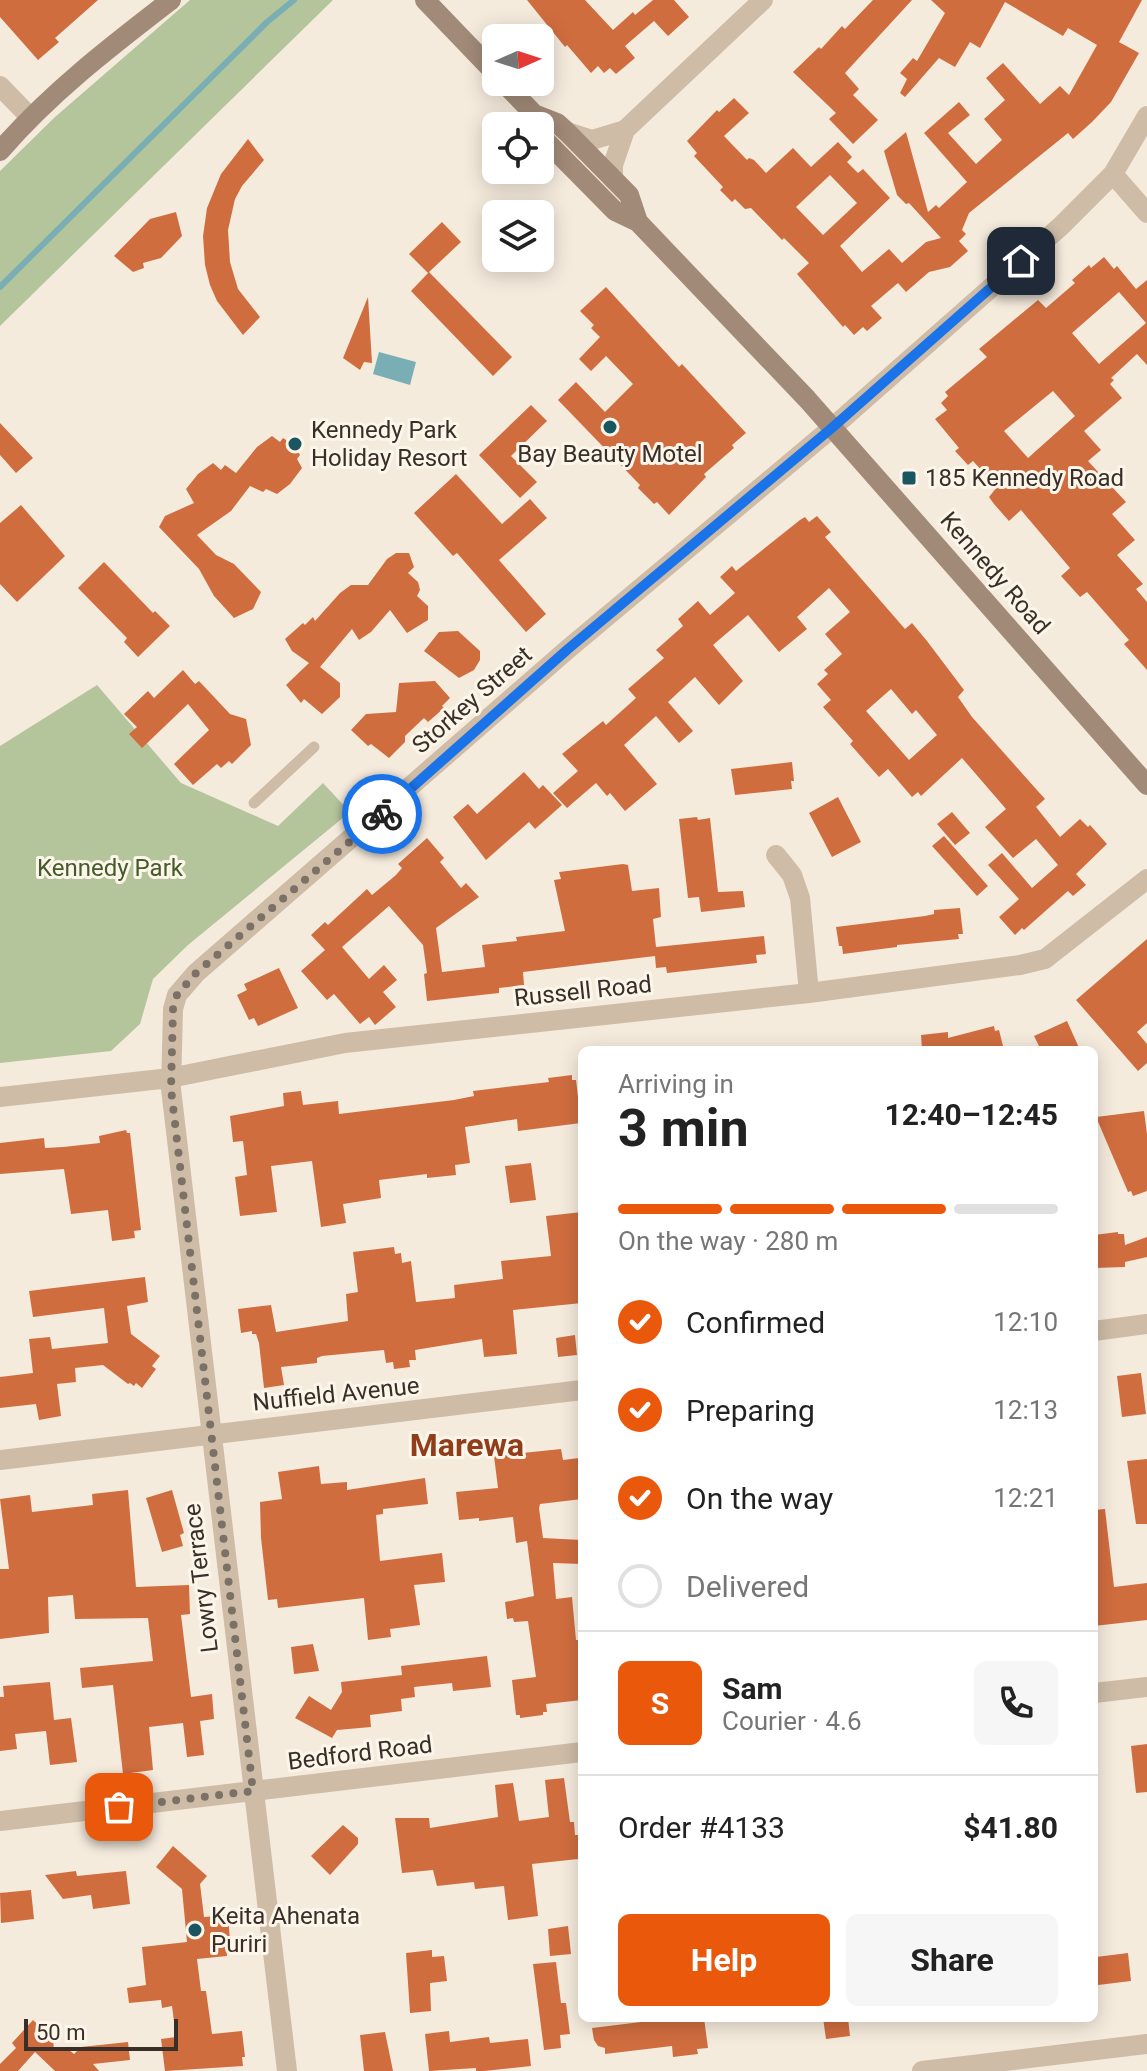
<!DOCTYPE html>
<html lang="en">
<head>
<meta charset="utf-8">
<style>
  :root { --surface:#fff; --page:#f6f6f6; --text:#222; --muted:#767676; --line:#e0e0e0; --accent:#ea580c }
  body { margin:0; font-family:Roboto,sans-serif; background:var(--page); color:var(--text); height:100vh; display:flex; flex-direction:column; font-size:30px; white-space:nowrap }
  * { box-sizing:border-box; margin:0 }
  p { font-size:26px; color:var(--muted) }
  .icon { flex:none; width:44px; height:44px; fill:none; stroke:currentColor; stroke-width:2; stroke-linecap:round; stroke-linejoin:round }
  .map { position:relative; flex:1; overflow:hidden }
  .drawer { position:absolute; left:578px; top:1046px; width:520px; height:976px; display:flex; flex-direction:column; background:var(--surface); border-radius:12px; box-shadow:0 4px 20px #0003 }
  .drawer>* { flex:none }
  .needle { width:52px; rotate:87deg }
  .fabs { position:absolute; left:482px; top:24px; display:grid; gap:16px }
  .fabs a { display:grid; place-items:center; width:72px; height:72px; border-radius:12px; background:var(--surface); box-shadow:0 4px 20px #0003; font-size:40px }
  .scale { position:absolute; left:24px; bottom:20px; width:154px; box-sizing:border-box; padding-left:8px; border:4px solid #3a2f28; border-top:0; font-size:22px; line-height:28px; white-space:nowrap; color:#3a2f28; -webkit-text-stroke:6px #fbf5ea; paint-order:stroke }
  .pin { position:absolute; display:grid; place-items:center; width:68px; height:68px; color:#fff; margin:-34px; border-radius:16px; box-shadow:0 4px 12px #0006 }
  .courier { position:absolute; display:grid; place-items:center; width:80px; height:80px; margin:-40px; border:6px solid #1a73e8; border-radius:50%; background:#fff; color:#222; box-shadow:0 2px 10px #0007 }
  .summary em { font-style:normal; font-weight:700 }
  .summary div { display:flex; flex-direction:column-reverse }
  .summary { display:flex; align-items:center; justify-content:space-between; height:136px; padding:0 40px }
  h1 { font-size:52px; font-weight:700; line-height:60px }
  .bar { display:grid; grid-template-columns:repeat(4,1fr); gap:12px 8px; align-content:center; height:96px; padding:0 40px }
  .bar i { height:10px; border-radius:6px; background:var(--line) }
  .bar .active { background:var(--accent) }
  .bar p { grid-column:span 4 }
  .line { display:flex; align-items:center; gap:20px; padding:0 40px; border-top:2px solid var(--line) }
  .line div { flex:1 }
  .round { display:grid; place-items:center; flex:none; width:84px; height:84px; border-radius:12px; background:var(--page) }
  ol { padding:0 40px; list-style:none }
  li { display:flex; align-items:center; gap:24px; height:88px }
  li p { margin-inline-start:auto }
  li .icon { padding:8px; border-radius:50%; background:var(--accent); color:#fff; stroke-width:4 }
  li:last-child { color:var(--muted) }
  li i { width:44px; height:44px; border:4px solid var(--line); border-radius:50% }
  .primary-button { display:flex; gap:16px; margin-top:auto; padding:16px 40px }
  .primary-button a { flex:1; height:92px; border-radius:12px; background:var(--accent); color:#fff; font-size:32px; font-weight:700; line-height:92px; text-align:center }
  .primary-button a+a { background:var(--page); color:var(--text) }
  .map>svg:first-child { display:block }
</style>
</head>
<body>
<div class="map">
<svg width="1147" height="2071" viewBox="0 0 1147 2071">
  <rect width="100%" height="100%" fill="#f5ebdd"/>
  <path fill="#b4c59b" d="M190,0H333L0,326V171L55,117Z
    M97,685L181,783L278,826L323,783L350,812L188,945L153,979L140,1024L111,1051L0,1063V746Z"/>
  <path fill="#79aeb4" d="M379,352L416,362L410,385L373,374Z"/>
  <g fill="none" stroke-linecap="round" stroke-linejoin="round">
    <path stroke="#79aeb4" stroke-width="6" d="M0,287L267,22L294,0"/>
  </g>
  <path fill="#d06d3f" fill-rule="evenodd" d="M0,0H98L55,38L59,42L38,60L0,17Z
    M527,0H585L613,30L633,12L635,15L653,0H674L689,17L668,36L654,21L625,46L635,58L616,74L610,68L604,73L598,66L591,73L567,45L565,47Z
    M873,0H912L845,73L859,89L853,95L878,120L853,144L829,119L836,113L793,72L819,47L821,49L842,26L845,29Z
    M931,0H1142L1119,42L1139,53L1111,102L1092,122L1073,139L1068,133L969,213L962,230L966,234L959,241L968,251L950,267L929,272L906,292L898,283L871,306L882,318L867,331L863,327L854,335L845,325L843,327L797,274L809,263L784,238L782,240L751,208L745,209L735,199L732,202L720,190L723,187L694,156L697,153L687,141L717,110L719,112L734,98L749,113L724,136L747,160L749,158L754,160L766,173L793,148L811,167L838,142L852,157L847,162L858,173L863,169L890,198L840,246L862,272L889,249L902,263L926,242L941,238L909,203L906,204L897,195L884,151L906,132L928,212L936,205L939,208L967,182L924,133L959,102L970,115L948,133L976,164L1002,140L984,119L1005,100L986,78L1003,63L1040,104L1060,86L1069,95L1097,45L1068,28L1063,36L1005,2L980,48L970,42L955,67L939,58L905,97L900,93L907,79L900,73L913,58L917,61L945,13ZM830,175L857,203L823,235L796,207Z
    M248,139L264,160L242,186L235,199L228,230L230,262L238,289L260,317L243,335L217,301L210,285L205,265L203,236L207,208L221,174Z
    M176,212L182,236L161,258L143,263L144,268L133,272L114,256L150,219Z
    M442,222L461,242L428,273L409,254Z
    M1104,257L1114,269L1117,266L1136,289L1147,280V365L1137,354L1111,378L1114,380L1110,384L1122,398L1084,431L1101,450L1088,461L1126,502L1112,514L1135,540L1117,555L1143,584L1136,589L1147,602V670L1124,644L1129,640L1087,592L1080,597L1061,576L1070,568L1021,510L1009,521L994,504L989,497L997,487L973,461L968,465L955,451L959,448L935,419L947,410L941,403L948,396L945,392L987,357L979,349L1038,300L1046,308L1075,283L1072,280L1089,265L1091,268ZM1119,292L1146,323L1099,364L1072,333ZM1053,391L1075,416L1028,458L1004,431Z
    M429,272L512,357L493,376L411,291Z
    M606,287L679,367L682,364L746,433L732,445L734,448L704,474L706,477L669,515L657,502L654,504L638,488L640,485L558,400L576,382L605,412L633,384L606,356L591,371L579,359L600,337L591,328L594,325L580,311Z
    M368,297L372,363L364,362L360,370L343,358Z
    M531,405L547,421L511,456L537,482L520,498L479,455Z
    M0,423L33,458L16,473L0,455Z
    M272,436L280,442L283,438L294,445L300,455L297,459L302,468L290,484L277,494L266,489L263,492L250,486L231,511L197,535L216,555L234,564L261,592L253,609L234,618L214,596L199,569L159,527L165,516L194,503L186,489L198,474L213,463L221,470L225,465L236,473L257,447Z
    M456,474L502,524L530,499L547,518L499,560L546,614L526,632L457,553L453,556L414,513Z
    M21,505L65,556L17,602L0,584V523Z
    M817,516L831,532L825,537L905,629L912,623L927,641L964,690L958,697L972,717L1045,799L1036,807L1060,837L1080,819L1088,827L1090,825L1107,844L1076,874L1086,885L1073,896L1068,891L1024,930L1022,928L1015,935L999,917L1019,899L988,865L1002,853L1032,888L1058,865L1036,839L1013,858L985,827L1006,809L962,758L921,796L918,792L912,797L888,769L879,777L850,744L853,741L823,707L831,700L817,684L828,674L824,670L842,654L825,634L850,612L829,588L797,617L807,629L779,652L748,615L713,645L743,681L719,705L695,677L668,702L693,731L679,743L656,716L624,745L657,784L625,811L610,793L607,796L596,783L567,808L553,793L578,771L562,754L603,721L606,725L636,698L628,689L664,658L656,650L683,626L678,619L698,601L710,615L735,593L720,577L732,566L736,571L800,520L805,517L809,522ZM891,689L912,714L916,710L937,735L909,760L866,711Z
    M396,553H409L414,567L408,573L418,582L420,590L417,596L428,606V620L407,633L390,610L371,632L359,640L352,629L320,667L340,683V697L322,714L304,699L301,703L286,685L309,663L292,651L285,639L303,623L305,625L313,617L315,621L340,593L351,585H368L387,559Z
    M104,562L153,613L155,611L170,626L138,657L124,642L127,638L78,588Z
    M458,631L480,651V660L474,670L459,678L424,651L439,632Z
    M183,670L195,684L199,681L230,714L246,719L251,745L232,764L229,761L221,768L217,764L193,785L174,764L209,730L188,704L142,748L129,734L137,727L124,714L148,691L154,698Z
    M435,681L450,698L442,706L444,708L428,722L424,718L405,736V742L389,758L371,744L368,746L351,730L366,714L396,712L399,683Z
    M792,762L794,781H791L792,789L735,795L731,769Z
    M524,772L539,789L543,785L562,805L535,829L529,822L486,860L453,817L468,804L477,814Z
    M838,797L861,842L832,857L809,813Z
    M952,812L970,833L955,845L937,824Z
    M697,817L698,820L710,818L718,892L743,891L745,907L701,912L699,897L688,898L679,819Z
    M944,836L988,886L977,896L932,846Z
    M427,838L444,858L440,862L461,888L466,883L479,897L436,928L442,972L485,967L482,945L517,941L516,937L565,931L554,880L561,879L559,872L623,864L628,865L632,891L659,888L661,917L653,919L656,947L764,936L766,954L756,955L757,963L667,973L666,967L656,968L655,956L523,972L524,985L499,988V993L427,1001L424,974L427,973L423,945L389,906L342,947L369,979L384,965L397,980L383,992L396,1007L375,1025L369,1017L360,1024L334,994L327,1000L301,971L325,950L311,935L325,922L328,925L367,889L372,895L396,875L402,868L398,864Z
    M960,908L963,934H958L959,939L897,945V947L843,954L842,946H839L836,927L925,916L934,914V910Z
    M1147,939V1023L1137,1032L1147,1044V1063L1138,1071L1076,1000Z
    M279,968L298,1008L258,1026L254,1018L249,1020L237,995L247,990L244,984Z
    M1067,1021L1080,1050H1041L1034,1036Z
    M994,1026L995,1031L999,1030L1004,1050H922L921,1035L948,1032V1038Z
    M572,1075V1080H576L581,1123L518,1131L517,1119L465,1127L470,1163L455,1165L456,1175L427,1178V1174L379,1180L381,1198L343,1204L346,1223L321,1227L312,1161L271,1166L277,1212L240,1216L235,1177L247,1175L243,1141L233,1142L230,1116L284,1106L283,1093L301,1091L303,1105L338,1101L339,1114L454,1100L474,1096L473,1091L549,1082L548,1078Z
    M1144,1111L1147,1134V1191L1133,1196L1131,1191L1128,1192L1096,1117Z
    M126,1130L127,1133H130L141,1230L134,1231L135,1238L112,1241L108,1210L71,1214L64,1169L0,1174V1143L44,1138L45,1148L63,1147L100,1143L99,1136Z
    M531,1163L536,1200L510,1203L505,1166Z
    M582,1212V1303L513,1310L517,1354L484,1357L482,1339L415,1350L416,1360H409L410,1367L394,1369L393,1362L386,1363L384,1350L322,1356L317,1358V1363L281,1367L284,1385L264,1388L259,1343L256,1334H252V1331L241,1333L238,1309L271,1305L276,1332L348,1321L346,1294L358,1292L353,1252L394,1247L395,1254L401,1253L402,1263L411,1261L416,1302L455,1298L454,1285L503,1279L501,1261L551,1256L546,1216Z
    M1118,1232V1234H1124L1125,1245L1147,1237V1257L1125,1262V1267L1094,1268V1235Z
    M145,1277L148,1302L127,1306L131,1334L160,1356L152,1366L156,1369L142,1388L136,1383L134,1386L130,1383L128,1384L103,1365L75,1368L76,1382L57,1384L61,1416L39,1420L36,1404L0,1408V1377L33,1373L29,1339L50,1337L52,1349L108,1343L104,1308L33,1317L29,1291Z
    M575,1335L577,1355L558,1357L556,1338Z
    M1141,1373L1146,1414L1122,1417L1117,1376Z
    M561,1449L563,1460L579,1458L580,1464H582V1499L540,1504L539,1508L543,1538L582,1540V1564L553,1563L556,1599L572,1597L576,1640H579L582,1662V1700L546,1704L547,1712H543V1715L520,1718V1715H516L512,1680L536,1677L528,1621L514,1622L513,1618L507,1619L505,1602L534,1596L527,1541L516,1543L513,1517L479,1521V1518L459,1520L456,1492L498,1488L494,1456Z
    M1147,1459V1524H1136L1127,1461Z
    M319,1466L321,1484L347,1482V1490L425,1478L428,1504L383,1509V1514L376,1515L380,1561L442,1553L445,1582L414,1585L420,1625L390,1629L391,1637L368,1640L364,1598L278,1608L277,1599L268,1600L261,1538L260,1502L282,1499L278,1472Z
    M128,1490L136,1587L189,1585L190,1614L181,1615L191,1697L212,1694L214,1719L200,1721L204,1755L187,1757L183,1723L149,1727L153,1770L123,1774L113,1685L82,1688L80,1668L153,1661L148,1618L75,1619L73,1595L48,1597L49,1633L0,1639V1569H9L0,1499L30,1495L32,1512L93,1505L92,1494Z
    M172,1490L184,1533L180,1535L183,1546L162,1552L146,1498Z
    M1105,1509L1114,1587L1147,1583V1620L1094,1626V1510Z
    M313,1644L319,1671L294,1674L291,1647Z
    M487,1656L491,1687L453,1691L452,1683L414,1687L415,1697L401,1699L402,1711L370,1715L371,1727L337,1730L332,1738L295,1718L309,1696L331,1710L342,1692L341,1682L402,1675L401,1666Z
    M50,1682L54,1720L71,1718L77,1762L50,1765L46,1731L15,1734L17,1749L0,1751V1697H4L3,1686Z
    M1147,1744V1792L1136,1793L1131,1746Z
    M564,1778L570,1822H574L575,1835H582V1855H578V1859L532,1864L538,1916L508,1920L504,1886L475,1889L474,1882L437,1886L433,1870L402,1873L395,1818H429L430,1828L498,1817L495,1785L513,1783L519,1821L549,1817L545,1780Z
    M343,1825L358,1838V1844L330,1875L311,1856Z
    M173,1846L207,1876L200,1884L204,1917L228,1915L230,1941H226L227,1956L197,1959L201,1991H206L212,2034L242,2031L245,2057H242L243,2066L165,2071L161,2039L176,2037L172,2006L162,2008L161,2000L129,2003L127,1988L146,1985L142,1947L187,1942L182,1889L156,1867Z
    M76,1871L77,1876L126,1871L130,1904L93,1909L91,1895L63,1899L45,1875Z
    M31,1890L34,1919L1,1923L0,1893Z
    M568,1926L571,1954L550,1956L548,1929Z
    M432,1950V1957L444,1956L447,1981L430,1983L431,2011L410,2013L406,1953Z
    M1128,1953L1131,1981L1098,1985L1096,1957Z
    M556,1962L561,2003H566L570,2034L560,2035L561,2048L544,2050L533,1964Z
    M641,2018H704L708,2048L697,2049L698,2054L673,2057L672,2046L605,2054V2048L598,2046L594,2040L592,2028L641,2022Z
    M823,2018H848L850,2036L826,2039Z
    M33,2020L53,2039L54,2050L68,2049L74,2054L81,2047L128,2042L130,2060L93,2064L99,2071H55L35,2052L18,2071H0V2064L16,2048L12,2043Z
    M449,2031L450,2042L489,2037L490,2043L528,2039L531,2066L484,2071H476V2068L429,2071L425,2034Z
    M385,2032L393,2071H364L360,2035Z"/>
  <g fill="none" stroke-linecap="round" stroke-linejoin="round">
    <path stroke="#cebca7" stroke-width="11" d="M254,803L314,747"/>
    <path stroke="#cebca7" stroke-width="20" d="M0,86L30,117
      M567,132L592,140L625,130
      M1113,174L1147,213
      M613,179V165L625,130L763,0
      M776,855L792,875L800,898L809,993
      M0,1097L170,1078L345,1043L809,993L1020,965L1045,959L1147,879
      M1094,1331L1147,1324
      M0,1460L582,1390
      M1094,1693L1147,1687
      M0,1821L582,1752
      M287,2071L171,1089L173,1009L177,995L196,973L568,649L833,427L1061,226L1113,174L1147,116
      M922,2071L1147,2044"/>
    <path stroke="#a28a78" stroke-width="20" d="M425,0L496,74
      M503,82L534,114L557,123L567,132L629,195L638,222
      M540,130L542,137L615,211L638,222L807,399L1147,785
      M0,151C50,93 110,47 171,0"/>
  </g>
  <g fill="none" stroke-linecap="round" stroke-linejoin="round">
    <path stroke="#7b7167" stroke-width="8" stroke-dasharray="0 14.4" d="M119,1807L253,1791L171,1089L173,1009L177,995L196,973L382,814"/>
    <path stroke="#1a73e8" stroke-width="10" d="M382,814L568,649L833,427L1021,261"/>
  </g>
  <g fill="#1a5660" stroke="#fbf5ea" stroke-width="3">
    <circle cx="610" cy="427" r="8"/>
    <circle cx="295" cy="444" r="8"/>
    <rect x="901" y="470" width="16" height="16" rx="4"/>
    <circle cx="195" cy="1930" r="8"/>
  </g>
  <g text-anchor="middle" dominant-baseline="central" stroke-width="6" stroke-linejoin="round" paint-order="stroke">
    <g font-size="24" fill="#3a2f28" stroke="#fbf5ea" text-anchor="start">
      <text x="311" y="430">Kennedy Park<tspan x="311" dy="28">Holiday Resort</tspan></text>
      <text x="610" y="454" text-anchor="middle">Bay Beauty Motel</text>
      <text x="925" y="478">185 Kennedy Road</text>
      <text x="211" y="1916">Keita Ahenata<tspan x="211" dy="28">Puriri</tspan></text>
    </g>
    <g font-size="24" fill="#3a2f28" stroke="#fbf5ea">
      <text transform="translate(995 573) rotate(49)">Kennedy Road</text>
      <text transform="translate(472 700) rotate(-41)">Storkey Street</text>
      <text transform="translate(583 991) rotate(-6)">Russell Road</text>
      <text transform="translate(336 1394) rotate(-6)">Nuffield Avenue</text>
      <text transform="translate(201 1578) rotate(-97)">Lowry Terrace</text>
      <text transform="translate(360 1753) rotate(-7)">Bedford Road</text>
    </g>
    <g font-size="24" fill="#455b2a" stroke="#fbf5ea">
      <text x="110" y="868">Kennedy Park</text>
    </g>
    <g font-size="32" font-weight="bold" fill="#903e1a" stroke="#fbf5ea">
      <text x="467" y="1445">Marewa</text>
    </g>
  </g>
</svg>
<div class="fabs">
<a><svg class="needle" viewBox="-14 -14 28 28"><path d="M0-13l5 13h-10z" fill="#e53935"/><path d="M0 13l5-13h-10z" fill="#767676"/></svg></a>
<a><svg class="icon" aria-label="locate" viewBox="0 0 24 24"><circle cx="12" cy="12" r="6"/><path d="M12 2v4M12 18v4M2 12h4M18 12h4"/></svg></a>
<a><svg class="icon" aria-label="layers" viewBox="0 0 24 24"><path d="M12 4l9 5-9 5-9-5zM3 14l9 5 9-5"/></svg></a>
</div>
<div class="scale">50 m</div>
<div class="pin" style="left:119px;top:1807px;background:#ea580c"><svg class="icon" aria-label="bag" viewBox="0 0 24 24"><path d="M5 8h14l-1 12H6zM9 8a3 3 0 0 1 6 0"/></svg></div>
<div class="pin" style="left:1021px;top:261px;background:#1f2937"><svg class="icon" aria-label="home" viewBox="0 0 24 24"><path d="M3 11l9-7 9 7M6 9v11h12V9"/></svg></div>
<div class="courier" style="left:382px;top:814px"><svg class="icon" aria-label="bike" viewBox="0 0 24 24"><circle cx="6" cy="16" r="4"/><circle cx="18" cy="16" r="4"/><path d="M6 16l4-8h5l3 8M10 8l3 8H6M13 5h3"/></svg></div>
<section class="drawer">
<div class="summary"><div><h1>3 min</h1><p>Arriving in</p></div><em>12:40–12:45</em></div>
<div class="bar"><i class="active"></i><i class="active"></i><i class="active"></i><i></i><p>On the way · 280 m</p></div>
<ol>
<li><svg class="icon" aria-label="check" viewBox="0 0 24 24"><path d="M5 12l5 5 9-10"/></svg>Confirmed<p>12:10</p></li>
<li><svg class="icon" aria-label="check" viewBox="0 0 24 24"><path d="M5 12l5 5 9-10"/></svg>Preparing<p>12:13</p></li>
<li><svg class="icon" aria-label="check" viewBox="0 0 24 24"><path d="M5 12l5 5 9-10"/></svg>On the way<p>12:21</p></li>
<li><i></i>Delivered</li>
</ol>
<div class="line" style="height:144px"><b class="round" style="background:var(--accent);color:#fff">S</b><div><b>Sam</b><p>Courier · 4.6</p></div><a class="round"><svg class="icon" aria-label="phone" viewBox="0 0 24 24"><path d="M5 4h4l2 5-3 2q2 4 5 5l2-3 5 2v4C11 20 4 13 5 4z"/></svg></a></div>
<div class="line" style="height:104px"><div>Order #4133</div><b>$41.80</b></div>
<div class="primary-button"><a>Help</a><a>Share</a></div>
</section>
</div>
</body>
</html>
